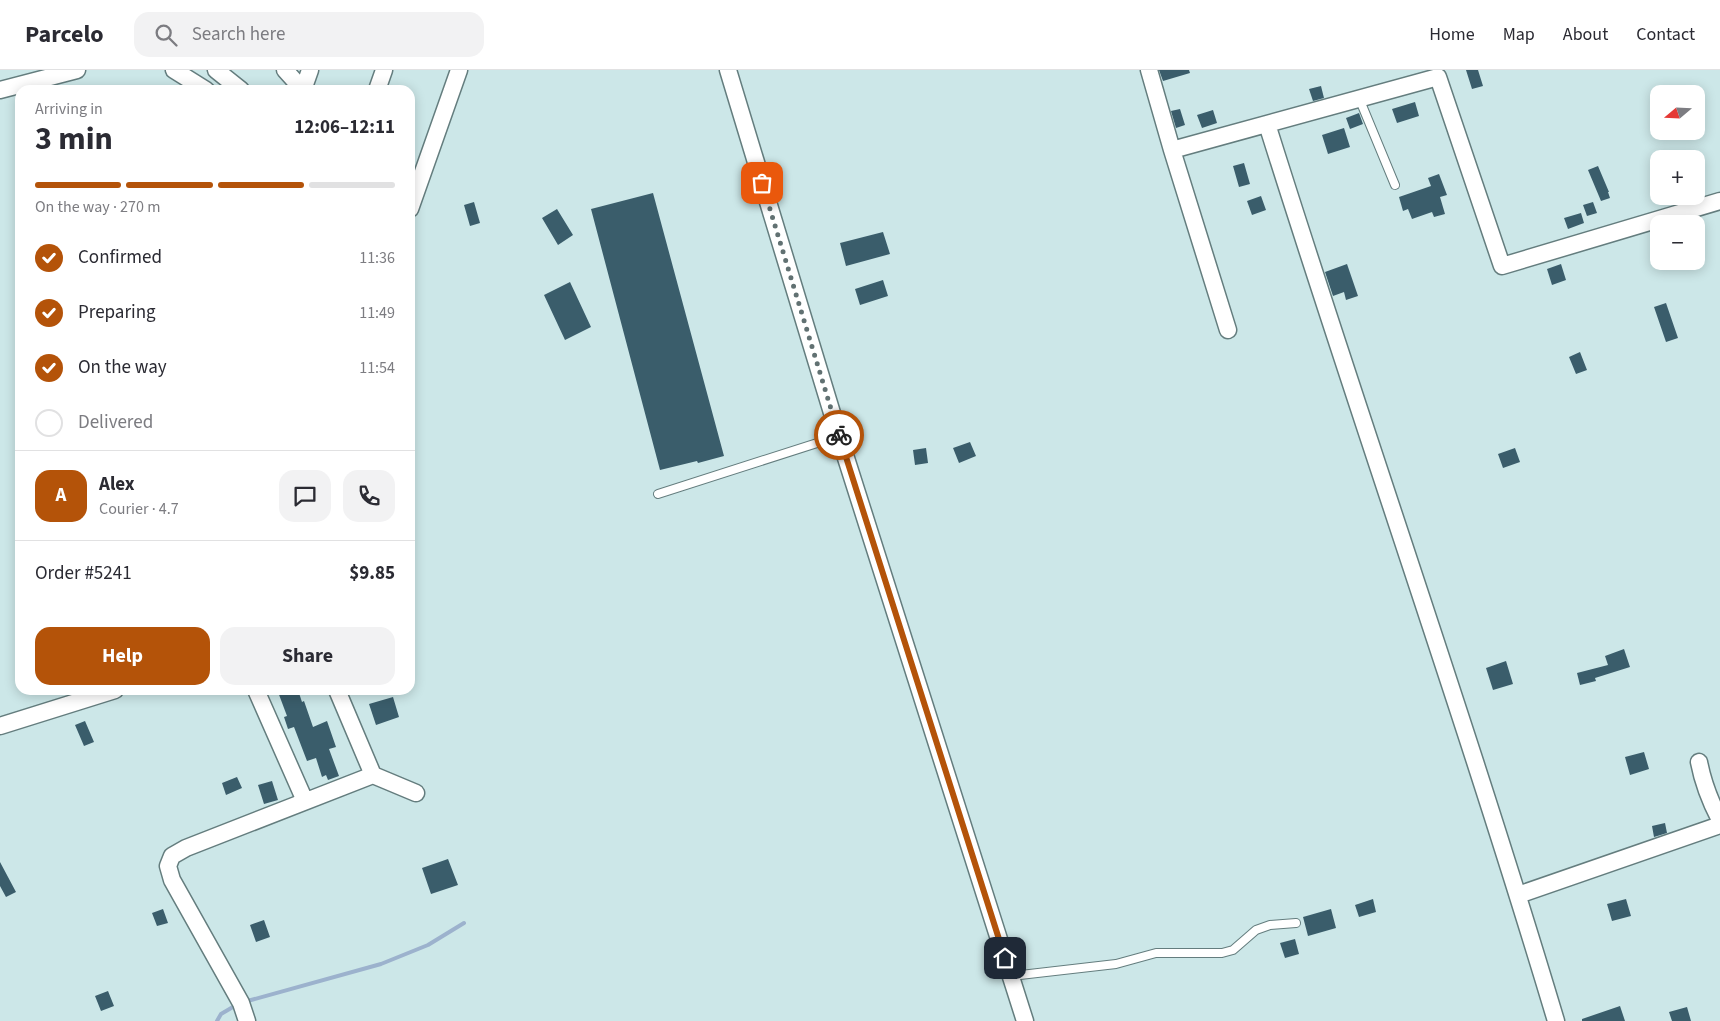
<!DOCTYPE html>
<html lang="en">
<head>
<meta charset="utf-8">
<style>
  :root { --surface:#fff; --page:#f2f2f3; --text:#2b2b33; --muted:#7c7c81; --line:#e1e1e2; --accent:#b45309 }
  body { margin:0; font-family:"Source Sans 3",sans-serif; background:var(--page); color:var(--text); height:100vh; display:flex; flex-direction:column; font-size:19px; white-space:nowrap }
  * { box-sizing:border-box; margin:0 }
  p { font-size:16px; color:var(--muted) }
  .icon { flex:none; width:28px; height:28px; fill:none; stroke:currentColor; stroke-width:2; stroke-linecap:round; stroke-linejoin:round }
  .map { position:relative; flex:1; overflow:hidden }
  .drawer { position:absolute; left:15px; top:15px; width:400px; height:610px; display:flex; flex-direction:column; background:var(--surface); border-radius:15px; box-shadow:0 2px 12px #0003 }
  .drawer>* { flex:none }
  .needle { width:32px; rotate:251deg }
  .controls { position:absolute; left:1650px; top:15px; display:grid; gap:10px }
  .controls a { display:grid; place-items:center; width:55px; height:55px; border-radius:10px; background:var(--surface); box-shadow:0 2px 12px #0003; font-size:25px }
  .pin { position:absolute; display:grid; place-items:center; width:42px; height:42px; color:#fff; margin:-21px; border-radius:10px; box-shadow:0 2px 8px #0006 }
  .courier { position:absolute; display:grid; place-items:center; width:50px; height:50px; margin:-25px; border:4px solid #b45309; border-radius:50%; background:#fff; color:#222; box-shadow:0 1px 6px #0007 }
  .head em { font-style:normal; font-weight:700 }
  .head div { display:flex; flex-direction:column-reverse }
  .head { display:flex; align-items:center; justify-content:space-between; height:85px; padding:0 20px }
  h1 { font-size:32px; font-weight:700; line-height:38px }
  .bar { display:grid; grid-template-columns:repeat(4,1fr); gap:8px 5px; align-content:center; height:60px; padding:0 20px }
  .bar i { height:6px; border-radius:4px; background:var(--line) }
  .bar .on { background:var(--accent) }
  .bar p { grid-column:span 4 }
  .line { display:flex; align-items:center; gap:12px; padding:0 20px; border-top:1px solid var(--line) }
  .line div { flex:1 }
  .round { display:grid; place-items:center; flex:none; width:52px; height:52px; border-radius:15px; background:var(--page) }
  ol { padding:0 20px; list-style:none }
  li { display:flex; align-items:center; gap:15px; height:55px }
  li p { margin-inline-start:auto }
  li .icon { padding:5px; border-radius:50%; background:var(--accent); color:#fff; stroke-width:4 }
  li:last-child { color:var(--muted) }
  li i { width:28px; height:28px; border:2px solid var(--line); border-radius:50% }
  .cta { display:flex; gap:10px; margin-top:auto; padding:10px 20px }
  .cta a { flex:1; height:58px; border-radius:15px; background:var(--accent); color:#fff; font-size:20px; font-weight:700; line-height:58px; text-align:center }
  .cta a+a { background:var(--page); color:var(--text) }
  header { display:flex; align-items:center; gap:30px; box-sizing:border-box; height:70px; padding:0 25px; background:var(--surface); border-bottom:1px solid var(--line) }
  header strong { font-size:24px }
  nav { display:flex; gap:28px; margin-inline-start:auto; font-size:18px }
  .search { width:350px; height:45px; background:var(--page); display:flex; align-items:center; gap:12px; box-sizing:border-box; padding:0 18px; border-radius:15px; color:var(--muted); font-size:19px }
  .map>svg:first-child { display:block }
</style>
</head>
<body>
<header>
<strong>Parcelo</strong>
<div class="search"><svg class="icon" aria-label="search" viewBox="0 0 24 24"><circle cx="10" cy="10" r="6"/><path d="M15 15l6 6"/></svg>Search here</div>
<nav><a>Home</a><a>Map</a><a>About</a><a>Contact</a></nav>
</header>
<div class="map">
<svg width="1720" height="951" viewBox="0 0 1720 951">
  <rect width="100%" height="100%" fill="#cce7e8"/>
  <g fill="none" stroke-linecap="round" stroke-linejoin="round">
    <path stroke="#9cb2cd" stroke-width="4" d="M244,932L381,894L428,875L464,853
      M217,951L221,944L238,934"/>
  </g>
  <path fill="#3a5d6b" d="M1159,0H1189L1190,3L1163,11Z
    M1466,0H1478L1483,16L1472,19Z
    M1321,16L1324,28L1313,31L1309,19Z
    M1415,32L1419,46L1397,53L1392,39Z
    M1180,39L1185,55L1176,58L1171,41Z
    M1213,40L1217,53L1202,58L1197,45Z
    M1359,43L1363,54L1350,59L1346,48Z
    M1344,58L1350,77L1328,84L1322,65Z
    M1244,93L1250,114L1239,117L1233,96Z
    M1598,96L1609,122H1608L1610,128L1601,131L1588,100Z
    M1439,104L1447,125L1440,127L1445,144L1434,147L1432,142L1412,149L1408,139L1403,141L1399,127L1431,116L1428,108Z
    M653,123L724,386L698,393L697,391L660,400L591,139Z
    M1261,126L1266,140L1252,145L1247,131Z
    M474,132L480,153L470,156L464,135Z
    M1593,132L1597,143L1587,146L1583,135Z
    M557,139L573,165L558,175L542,148Z
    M1581,143L1584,153L1568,159L1564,148Z
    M883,162L890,184L846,196L840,173Z
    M1347,194L1358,226L1346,230L1344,222L1333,226L1325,202Z
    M1561,194L1566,210L1552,215L1547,199Z
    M883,210L888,226L860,235L855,219Z
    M570,212L591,257L565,270L544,225Z
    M1666,233L1678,268L1666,272L1654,237Z
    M1580,282L1587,300L1576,304L1569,287Z
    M970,372L976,386L959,393L953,378Z
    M926,378L928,393L915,395L913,380Z
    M1515,378L1520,392L1503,398L1498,384Z
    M1624,579L1630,597L1595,608L1596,611L1580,615L1577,603L1608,595L1605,586Z
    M1506,591L1513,614L1493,620L1486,598Z
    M284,620H298L302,632L304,631L313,657L327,651L336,677L329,679L339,706L328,710L326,705L322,707L316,688L307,691L294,657L288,659L284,647L287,646L278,622Z
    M393,627L399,647L376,655L369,634Z
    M85,651L94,672L84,676L75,655Z
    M1644,682L1649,699L1630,705L1625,687Z
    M237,707L242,718L226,725L222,713Z
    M272,711L278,730L264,734L258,715Z
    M1665,753L1667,763L1654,767L1652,756Z
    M448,789L458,815L431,824L422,798Z
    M0,792L16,822L6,827L0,816Z
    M1373,829L1376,842L1359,847L1355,835Z
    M1626,829L1631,846L1612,851L1607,834Z
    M163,839L168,853L157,856L152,843Z
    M1331,839L1336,858L1308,866L1303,847Z
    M264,850L270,867L256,872L250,855Z
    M1295,869L1299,884L1285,888L1280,873Z
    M108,921L114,936L101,941L95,926Z
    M1620,936L1625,951H1582V949Z
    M1687,937L1691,951H1672L1669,942Z"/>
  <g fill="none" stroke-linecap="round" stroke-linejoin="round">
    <g stroke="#647d7e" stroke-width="10">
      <path id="service" d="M1359,28L1395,115
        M658,424L839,366
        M1011,906L1116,894L1156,883H1222L1233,880L1256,860L1270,855L1296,853"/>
    </g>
    <g stroke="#647d7e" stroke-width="19">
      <path id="minor" d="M174,0L206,20
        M216,0L241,20
        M285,0L303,20
        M728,0L839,366L1025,951
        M1149,0L1172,80L1228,260
        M0,20L77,0
        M303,20L310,0
        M377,20L384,0
        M1267,54C1361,354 1466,650 1556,951
        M1172,80L1438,7L1502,196L1720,131
        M410,139L459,0
        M256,620L305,731
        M337,620L373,705
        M0,656L115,620
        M1699,692C1703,713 1710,731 1720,750
        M1518,825L1720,755
        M247,951L241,933L172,810L168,796L172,786L186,778L373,705L416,723"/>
    </g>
    <use href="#service" stroke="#fff" stroke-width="8"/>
    <use href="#minor" stroke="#fff" stroke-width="16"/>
  </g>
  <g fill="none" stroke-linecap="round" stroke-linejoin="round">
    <path stroke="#617172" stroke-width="5" stroke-dasharray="0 9" d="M762,113L839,365"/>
    <path stroke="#b45309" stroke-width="6" d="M839,365L1005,888"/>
  </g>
</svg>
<div class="controls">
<a><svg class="needle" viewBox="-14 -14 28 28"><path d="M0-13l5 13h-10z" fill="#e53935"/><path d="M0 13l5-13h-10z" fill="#7c7c81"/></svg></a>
<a>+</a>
<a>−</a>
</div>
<div class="pin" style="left:762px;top:113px;background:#ea580c"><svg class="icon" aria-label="bag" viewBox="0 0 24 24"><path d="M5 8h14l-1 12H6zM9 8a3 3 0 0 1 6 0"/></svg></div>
<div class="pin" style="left:1005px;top:888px;background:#1f2937"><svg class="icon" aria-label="home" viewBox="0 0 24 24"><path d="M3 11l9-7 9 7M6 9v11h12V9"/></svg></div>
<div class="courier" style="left:839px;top:365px"><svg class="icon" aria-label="bike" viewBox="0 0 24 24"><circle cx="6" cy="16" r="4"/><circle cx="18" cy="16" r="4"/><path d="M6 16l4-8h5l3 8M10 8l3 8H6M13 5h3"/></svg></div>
<section class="drawer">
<div class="head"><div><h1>3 min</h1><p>Arriving in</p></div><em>12:06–12:11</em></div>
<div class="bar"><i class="on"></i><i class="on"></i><i class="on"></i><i></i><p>On the way · 270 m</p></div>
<ol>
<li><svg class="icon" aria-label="check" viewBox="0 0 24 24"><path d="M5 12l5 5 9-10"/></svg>Confirmed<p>11:36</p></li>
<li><svg class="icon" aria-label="check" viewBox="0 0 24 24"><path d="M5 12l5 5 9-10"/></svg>Preparing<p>11:49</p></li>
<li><svg class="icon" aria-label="check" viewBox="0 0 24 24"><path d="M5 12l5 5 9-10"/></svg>On the way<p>11:54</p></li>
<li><i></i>Delivered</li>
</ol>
<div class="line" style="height:90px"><b class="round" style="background:var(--accent);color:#fff">A</b><div><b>Alex</b><p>Courier · 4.7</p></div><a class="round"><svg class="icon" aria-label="chat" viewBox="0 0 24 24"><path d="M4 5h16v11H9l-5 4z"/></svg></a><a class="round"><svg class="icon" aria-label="phone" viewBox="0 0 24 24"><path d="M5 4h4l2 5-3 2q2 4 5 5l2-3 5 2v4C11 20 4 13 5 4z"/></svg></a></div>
<div class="line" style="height:65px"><div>Order #5241</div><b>$9.85</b></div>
<div class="cta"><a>Help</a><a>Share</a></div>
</section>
</div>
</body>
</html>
